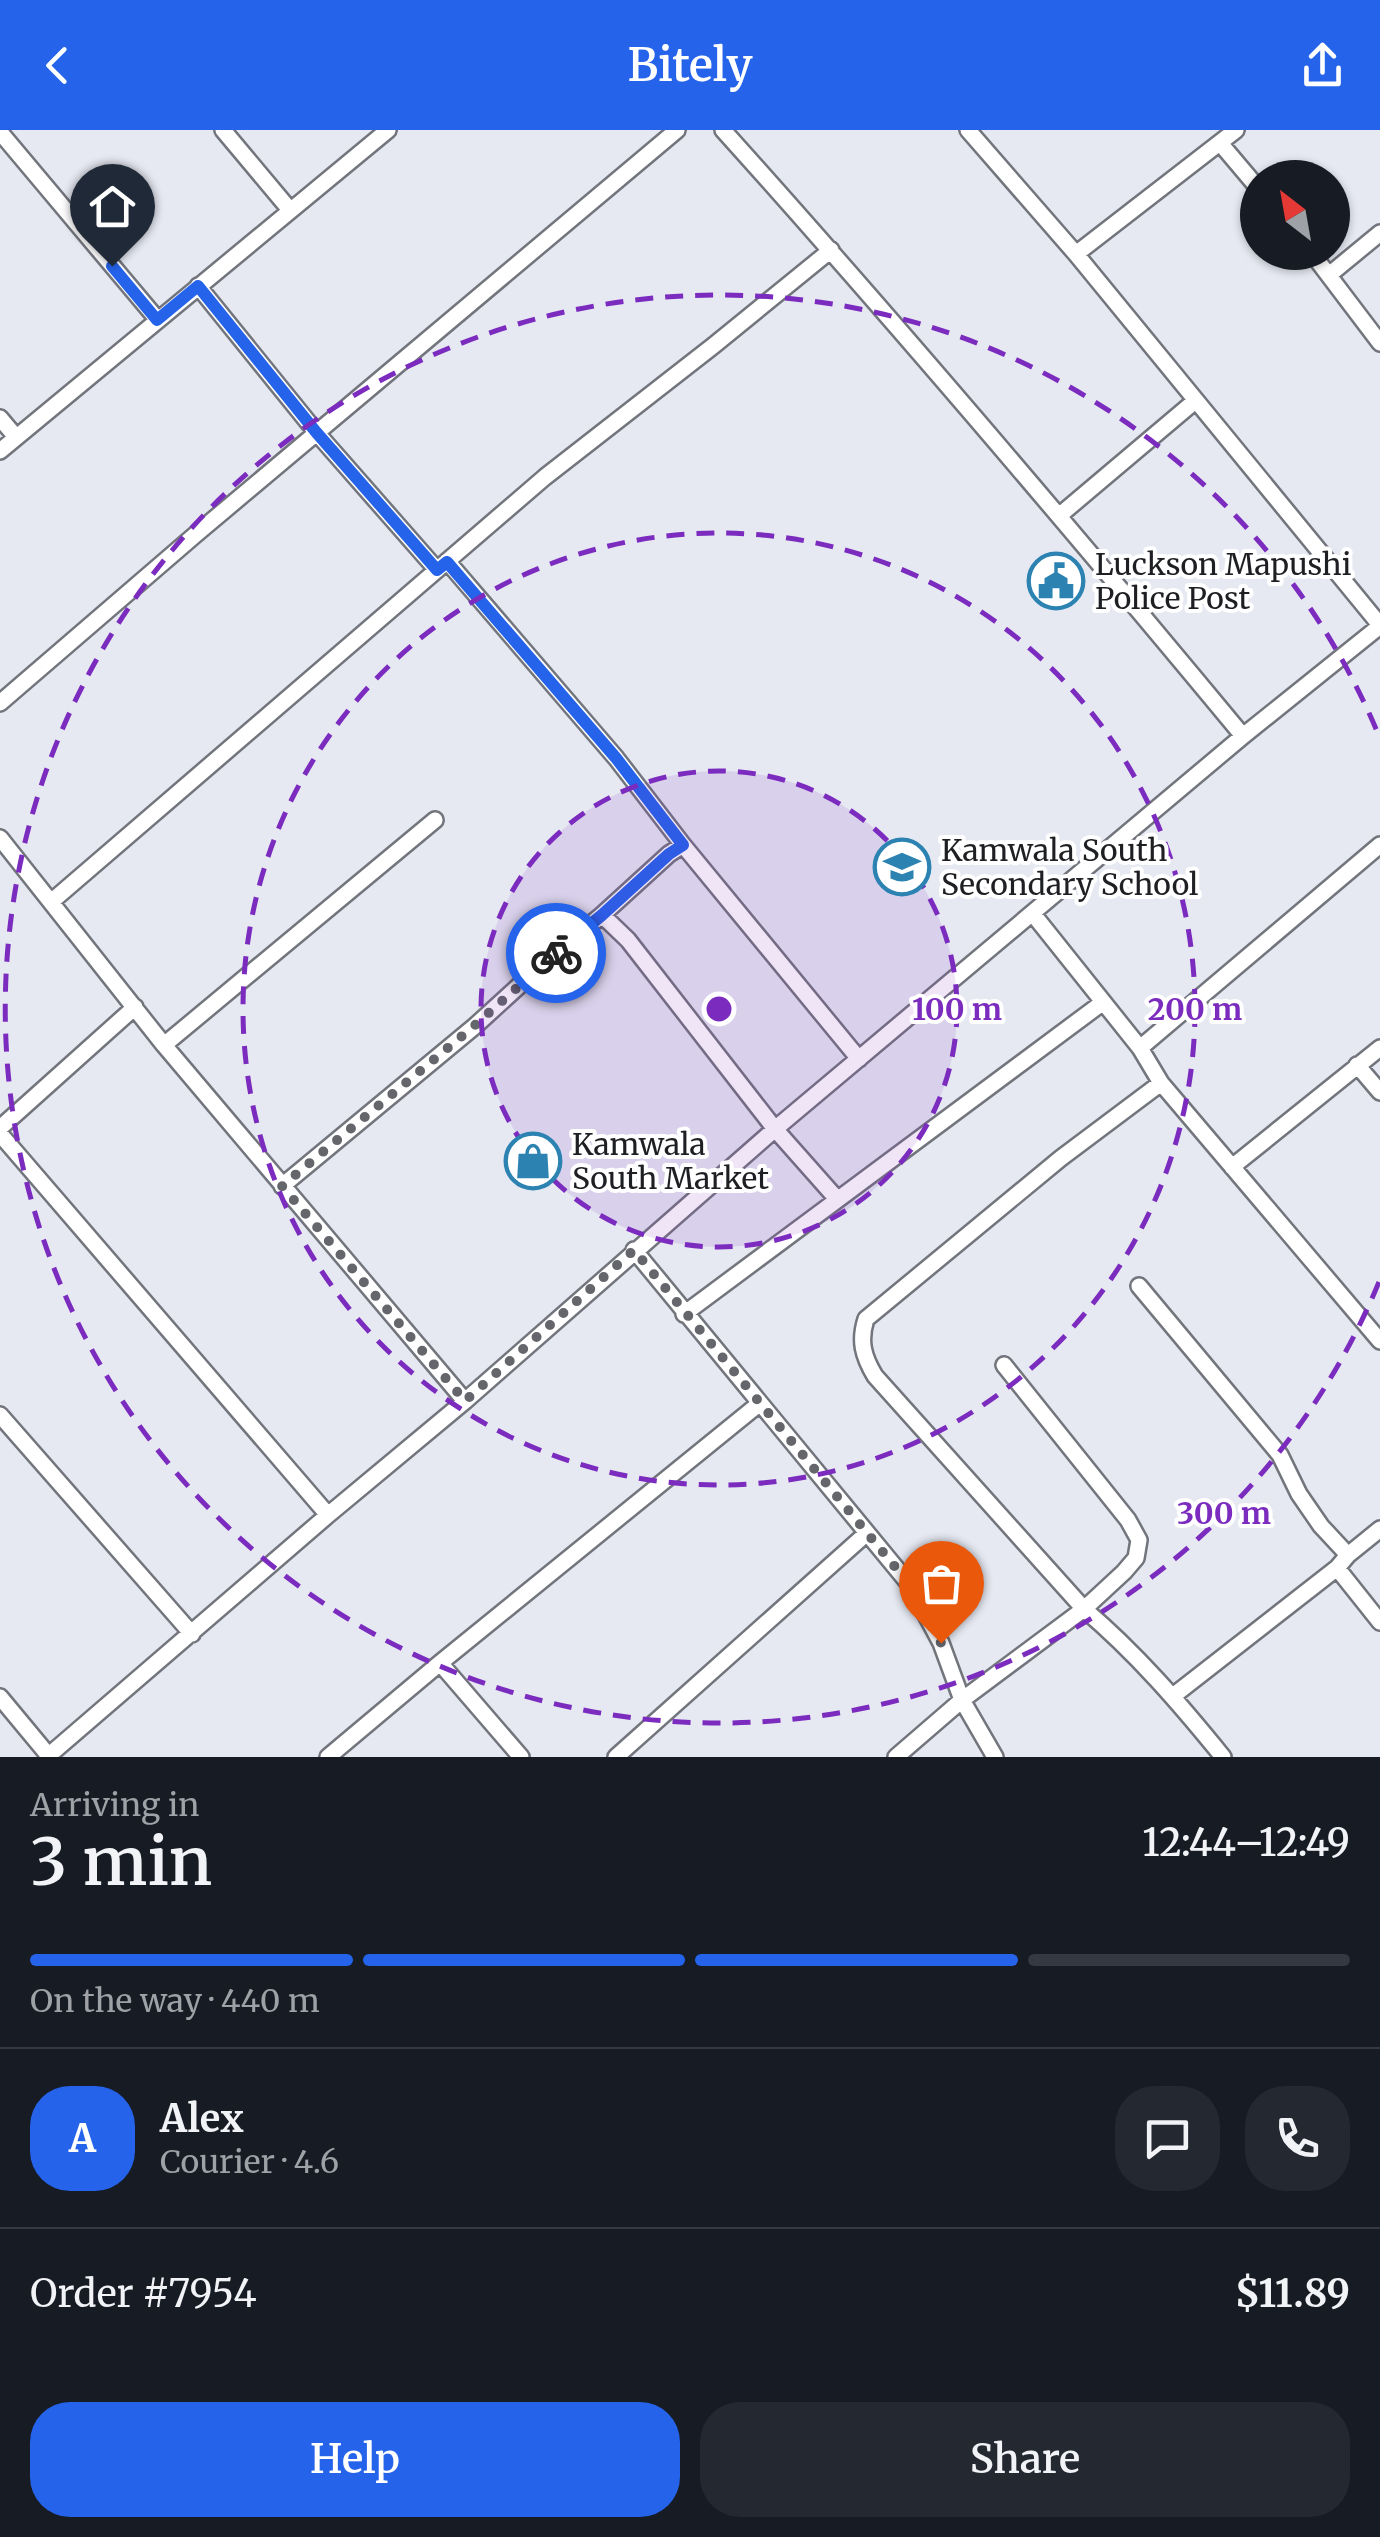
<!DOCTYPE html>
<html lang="en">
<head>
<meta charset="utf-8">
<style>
  :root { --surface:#171b24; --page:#242831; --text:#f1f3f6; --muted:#9ea1a6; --line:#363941; --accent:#2563eb }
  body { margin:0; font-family:Merriweather,serif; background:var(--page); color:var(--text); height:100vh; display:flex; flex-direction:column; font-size:38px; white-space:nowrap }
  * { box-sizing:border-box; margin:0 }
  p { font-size:32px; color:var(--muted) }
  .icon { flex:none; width:55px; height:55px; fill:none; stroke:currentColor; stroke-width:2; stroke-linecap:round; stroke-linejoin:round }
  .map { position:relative; height:1627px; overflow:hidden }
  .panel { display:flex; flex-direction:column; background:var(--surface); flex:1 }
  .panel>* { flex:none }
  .needle { width:65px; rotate:329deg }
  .fabs { position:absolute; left:1240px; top:30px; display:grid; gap:20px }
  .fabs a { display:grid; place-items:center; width:110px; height:110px; border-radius:50%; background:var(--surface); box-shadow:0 2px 8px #0004; font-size:50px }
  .pin { position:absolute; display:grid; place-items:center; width:85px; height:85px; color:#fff; margin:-102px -42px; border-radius:50% 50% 50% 0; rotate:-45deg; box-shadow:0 0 10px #0007 }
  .pin .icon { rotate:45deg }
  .courier { position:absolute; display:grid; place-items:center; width:100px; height:100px; margin:-50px; border:8px solid #2563eb; border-radius:50%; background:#fff; color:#222; box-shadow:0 2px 12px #0007 }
  .summary em { font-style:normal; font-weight:600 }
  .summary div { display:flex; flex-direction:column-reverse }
  .summary { display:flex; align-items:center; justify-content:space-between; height:170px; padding:0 30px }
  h1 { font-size:65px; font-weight:600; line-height:75px }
  .bar { display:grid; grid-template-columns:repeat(4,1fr); gap:15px 10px; align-content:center; height:120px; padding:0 30px }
  .bar i { height:12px; border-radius:8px; background:var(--line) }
  .bar .selected { background:var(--accent) }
  .bar p { grid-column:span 4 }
  .line { display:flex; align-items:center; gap:25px; padding:0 30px; border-top:2px solid var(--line) }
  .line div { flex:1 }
  .round { display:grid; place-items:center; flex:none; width:105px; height:105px; border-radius:40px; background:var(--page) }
  .cta { display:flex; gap:20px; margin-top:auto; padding:20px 30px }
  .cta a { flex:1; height:115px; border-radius:40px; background:var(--accent); color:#fff; font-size:40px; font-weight:600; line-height:115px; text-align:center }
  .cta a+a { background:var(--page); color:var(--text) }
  header { display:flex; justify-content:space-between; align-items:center; height:130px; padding:0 30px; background:var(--accent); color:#fff; font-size:45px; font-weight:600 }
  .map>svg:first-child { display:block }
</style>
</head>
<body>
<header><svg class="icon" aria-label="back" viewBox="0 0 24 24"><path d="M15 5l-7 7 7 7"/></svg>Bitely<svg class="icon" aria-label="share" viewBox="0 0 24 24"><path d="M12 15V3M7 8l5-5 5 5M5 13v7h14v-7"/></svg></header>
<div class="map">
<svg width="1380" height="1627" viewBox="0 0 1380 1627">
  <rect width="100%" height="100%" fill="#e6e9f2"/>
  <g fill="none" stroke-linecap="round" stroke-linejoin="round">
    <g stroke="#73757d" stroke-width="20">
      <path id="minor" d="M223,0L290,80
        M723,0C901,198 1073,401 1243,606
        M968,0L1076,124L1380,495
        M0,2L157,189
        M1220,13L1258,58
        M1311,122L1380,213
        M1076,124L1236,0
        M1329,145L1380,103
        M198,156L316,302L437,440
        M0,288L16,307
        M0,321L388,0
        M1060,385L1195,271
        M447,431L616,628L683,715L669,724L602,785
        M0,573L195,405L677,0
        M0,708L164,915L465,1271
        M683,715L859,929
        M51,772L545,347L713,216L831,120
        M1033,784L1140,918L1161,953L1380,1211
        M164,915L435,690
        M1140,918L1380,715
        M1357,935L1380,962
        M1161,953L1061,1028L866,1189C859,1211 863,1226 875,1246L1084,1479C1136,1523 1180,1574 1223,1627
        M0,998L135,877
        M0,1004L328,1385
        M1232,1037L1380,918
        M282,1056L475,896L544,833L602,785L628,810L775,999L837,1069
        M634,1120L910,1455L941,1513L962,1570L995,1627
        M1139,1156L1280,1325L1299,1364L1321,1396L1348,1425
        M684,1184L1102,873
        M0,1285L192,1504
        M1337,1438L1380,1492
        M440,1533L521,1627
        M1173,1566L1337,1438L1348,1425L1380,1399
        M0,1567L49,1626
        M47,1627L328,1385L465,1271L775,999L1243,606L1380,496
        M328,1627L440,1533L760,1273
        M616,1627L867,1403
        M896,1627L962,1570L1084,1479L1124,1442L1136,1428L1139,1410L1128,1390L1004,1235"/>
    </g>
    <use href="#minor" stroke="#fff" stroke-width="15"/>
  </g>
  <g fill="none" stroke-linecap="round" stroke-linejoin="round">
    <path stroke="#64666b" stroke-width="10" stroke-dasharray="0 18" d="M556,823L474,896L282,1056L465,1271L634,1120L910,1455L941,1513"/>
    <path stroke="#2563eb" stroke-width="12" d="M112,136L157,190L198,156L316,302L437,440L447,432L616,628L683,715L669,724L602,785L556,823"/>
  </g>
  <circle cx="719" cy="879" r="238" fill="#7b2cbf" fill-opacity=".12"/>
  <g fill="none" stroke="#7b2cbf" stroke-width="5" stroke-dasharray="18 12">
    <circle cx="719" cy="879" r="238"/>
    <circle cx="719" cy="879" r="476"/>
    <path d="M1379 1152A714 714 0 1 1 1379 606"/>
  </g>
  <defs>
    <g id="civic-ring" transform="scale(2.875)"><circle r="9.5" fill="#fff" stroke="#2c83b2" stroke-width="1.5"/><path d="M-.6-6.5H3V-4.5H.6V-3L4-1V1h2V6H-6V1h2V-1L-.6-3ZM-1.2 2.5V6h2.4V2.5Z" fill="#2c83b2"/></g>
    <g id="school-ring" transform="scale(2.875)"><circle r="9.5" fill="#fff" stroke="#2c83b2" stroke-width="1.5"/><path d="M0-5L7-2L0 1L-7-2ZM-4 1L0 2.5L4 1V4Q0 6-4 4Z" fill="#2c83b2"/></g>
    <g id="shop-ring" transform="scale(2.875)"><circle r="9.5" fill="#fff" stroke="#2c83b2" stroke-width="1.5"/><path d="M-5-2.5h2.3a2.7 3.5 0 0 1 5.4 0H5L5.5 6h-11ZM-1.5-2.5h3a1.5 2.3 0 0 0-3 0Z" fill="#2c83b2"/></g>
  </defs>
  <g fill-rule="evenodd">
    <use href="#civic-ring" x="1056" y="451"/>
    <use href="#school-ring" x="902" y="737"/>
    <use href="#shop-ring" x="533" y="1031"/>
  </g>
  <g text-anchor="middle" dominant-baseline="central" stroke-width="8" stroke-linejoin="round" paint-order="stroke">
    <g font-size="30" fill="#1e1f22" stroke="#fff" text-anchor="start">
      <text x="1095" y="434">Luckson Mapushi<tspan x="1095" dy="34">Police Post</tspan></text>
      <text x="941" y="720">Kamwala South<tspan x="941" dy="34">Secondary School</tspan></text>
      <text x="572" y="1014">Kamwala<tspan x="572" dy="34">South Market</tspan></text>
    </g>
  </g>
  <circle cx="719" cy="879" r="15" fill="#7b2cbf" stroke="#fff" stroke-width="5"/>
  <g font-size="30" text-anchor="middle" font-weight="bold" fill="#7b2cbf" stroke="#fff" stroke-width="8" stroke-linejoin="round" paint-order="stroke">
    <text x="957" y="890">100 m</text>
    <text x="1195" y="890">200 m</text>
    <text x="1224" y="1394">300 m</text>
  </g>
</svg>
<div class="fabs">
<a><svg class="needle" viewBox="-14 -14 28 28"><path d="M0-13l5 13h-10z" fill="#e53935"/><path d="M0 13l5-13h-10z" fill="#9ea1a6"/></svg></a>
</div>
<div class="pin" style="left:941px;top:1513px;background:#ea580c"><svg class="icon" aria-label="bag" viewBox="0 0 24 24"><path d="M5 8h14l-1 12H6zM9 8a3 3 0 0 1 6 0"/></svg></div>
<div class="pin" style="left:112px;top:136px;background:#1f2937"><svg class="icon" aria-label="home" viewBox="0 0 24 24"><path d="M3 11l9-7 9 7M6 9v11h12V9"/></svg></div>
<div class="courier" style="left:556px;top:823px"><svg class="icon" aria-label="bike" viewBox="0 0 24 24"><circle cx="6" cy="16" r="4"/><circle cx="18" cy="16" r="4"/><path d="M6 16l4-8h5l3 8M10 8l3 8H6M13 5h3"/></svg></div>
</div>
<section class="panel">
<div class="summary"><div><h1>3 min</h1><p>Arriving in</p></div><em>12:44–12:49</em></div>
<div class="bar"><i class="selected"></i><i class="selected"></i><i class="selected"></i><i></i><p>On the way · 440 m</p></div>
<div class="line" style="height:180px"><b class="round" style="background:var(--accent);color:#fff">A</b><div><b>Alex</b><p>Courier · 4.6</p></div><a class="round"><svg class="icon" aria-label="chat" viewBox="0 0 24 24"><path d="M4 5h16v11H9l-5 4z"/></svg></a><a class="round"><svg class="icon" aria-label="phone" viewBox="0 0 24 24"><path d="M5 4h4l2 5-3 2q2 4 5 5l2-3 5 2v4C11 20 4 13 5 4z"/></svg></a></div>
<div class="line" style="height:130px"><div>Order #7954</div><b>$11.89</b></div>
<div class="cta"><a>Help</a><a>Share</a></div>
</section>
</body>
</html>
